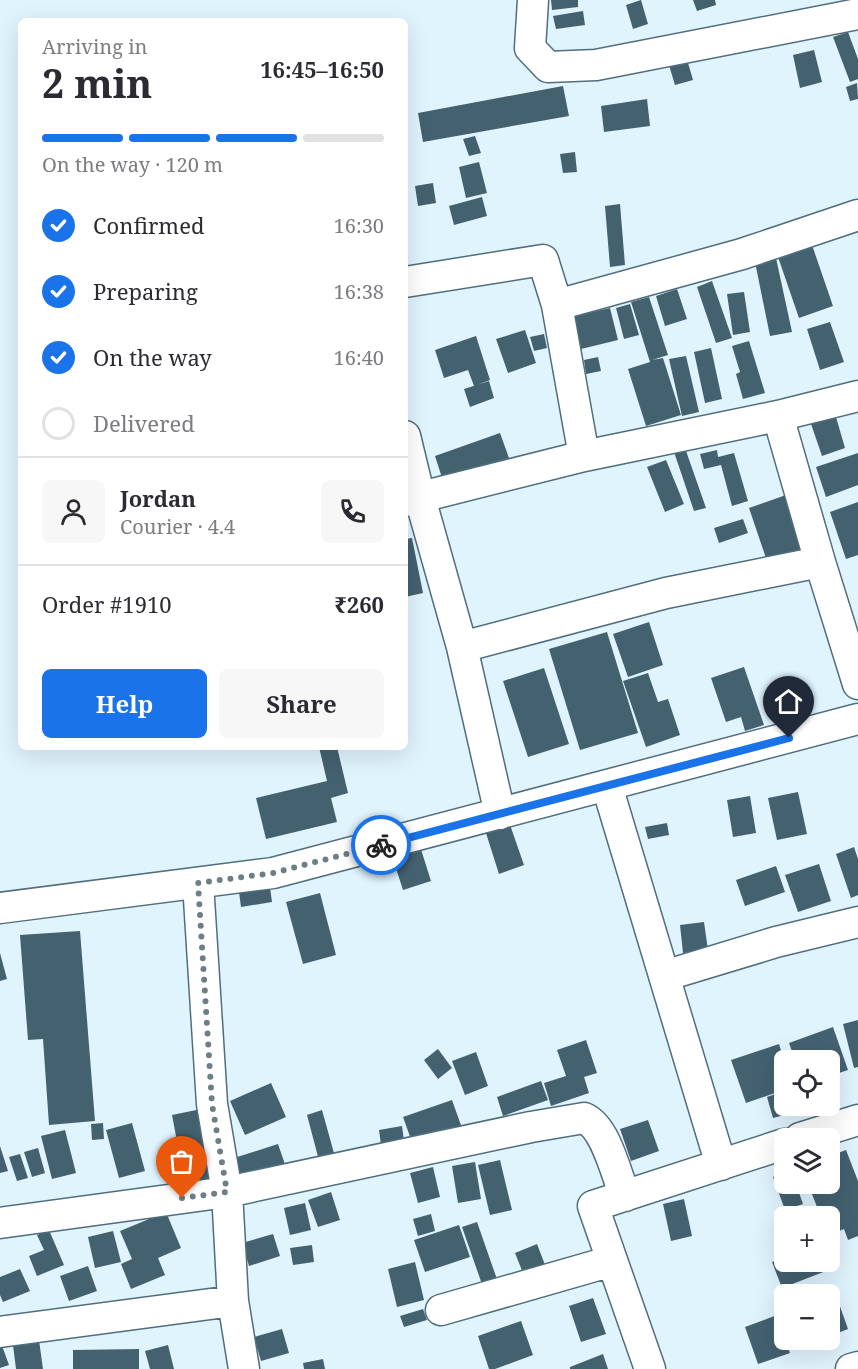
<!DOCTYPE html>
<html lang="en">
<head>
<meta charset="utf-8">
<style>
  :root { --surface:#fff; --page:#f7f7f7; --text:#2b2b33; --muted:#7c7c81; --line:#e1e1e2; --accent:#1a73e8 }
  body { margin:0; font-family:"Noto Serif",serif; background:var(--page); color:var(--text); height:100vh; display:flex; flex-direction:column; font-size:22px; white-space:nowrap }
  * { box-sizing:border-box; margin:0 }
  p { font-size:20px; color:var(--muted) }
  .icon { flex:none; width:33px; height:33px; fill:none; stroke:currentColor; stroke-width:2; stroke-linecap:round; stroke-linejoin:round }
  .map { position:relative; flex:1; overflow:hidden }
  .side { position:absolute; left:18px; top:18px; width:390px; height:732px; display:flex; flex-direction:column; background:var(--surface); border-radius:9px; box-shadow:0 6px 24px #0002 }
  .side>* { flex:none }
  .buttons { position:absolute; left:774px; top:1050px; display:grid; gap:12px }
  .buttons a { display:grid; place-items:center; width:66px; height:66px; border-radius:9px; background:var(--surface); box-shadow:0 6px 24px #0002; font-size:30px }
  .pin { position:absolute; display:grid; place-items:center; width:51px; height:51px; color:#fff; margin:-62px -26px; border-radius:50% 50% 50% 0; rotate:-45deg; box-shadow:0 0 6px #0007 }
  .pin .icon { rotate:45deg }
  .courier { position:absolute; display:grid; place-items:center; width:60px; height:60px; margin:-30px; border:4px solid #1a73e8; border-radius:50%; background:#fff; color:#222; box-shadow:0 2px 8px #0007 }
  .head em { font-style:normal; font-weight:700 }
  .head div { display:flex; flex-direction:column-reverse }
  .head { display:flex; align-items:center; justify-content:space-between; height:102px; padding:0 24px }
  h1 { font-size:39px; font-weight:700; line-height:45px }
  .bar { display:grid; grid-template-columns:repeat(4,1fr); gap:9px 6px; align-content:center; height:72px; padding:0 24px }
  .bar i { height:8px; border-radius:4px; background:var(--line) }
  .bar .current { background:var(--accent) }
  .bar p { grid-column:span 4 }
  .line { display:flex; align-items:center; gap:15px; padding:0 24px; border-top:2px solid var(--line) }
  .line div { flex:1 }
  .round { display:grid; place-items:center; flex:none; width:63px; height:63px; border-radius:9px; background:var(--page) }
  ol { padding:0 24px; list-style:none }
  li { display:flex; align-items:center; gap:18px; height:66px }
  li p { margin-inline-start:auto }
  li .icon { padding:6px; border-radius:50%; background:var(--accent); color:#fff; stroke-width:4 }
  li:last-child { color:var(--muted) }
  li i { width:33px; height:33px; border:3px solid var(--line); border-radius:50% }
  .primary-button { display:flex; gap:12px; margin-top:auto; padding:12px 24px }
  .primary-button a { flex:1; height:69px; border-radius:9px; background:var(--accent); color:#fff; font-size:24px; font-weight:700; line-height:69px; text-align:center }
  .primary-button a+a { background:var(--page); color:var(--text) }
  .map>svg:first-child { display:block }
</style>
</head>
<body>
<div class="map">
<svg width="858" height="1369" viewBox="0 0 858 1369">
  <rect width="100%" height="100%" fill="#e0f4fe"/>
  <path fill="#446170" d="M551,0H578V7L552,10Z
    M641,0L648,24L633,29L626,5Z
    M693,0H715L716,5L697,11Z
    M583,11L585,25L556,29L553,16Z
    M848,32L858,59V79L850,82L833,37Z
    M814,50L822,82L800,88L793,55Z
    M686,56L693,80L675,85L668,62Z
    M857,83L858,99L850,101L846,87Z
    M563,86L569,116L423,142L418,113Z
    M647,99L650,126L604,132L601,106Z
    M475,136L481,153L469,156L463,139Z
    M575,152L577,172L563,173L560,154Z
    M479,162L487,193L466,198L459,167Z
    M433,183L436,203L418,206L415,186Z
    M482,197L487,216L454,225L449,206Z
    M620,204L625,265L610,267L605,206Z
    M812,245L833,306L799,318L778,257Z
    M776,258L792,332L770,336L755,262Z
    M712,281L732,338L716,343L697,287Z
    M677,289L687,319L665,326L656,296Z
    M744,292L750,332L733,335L727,294Z
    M649,297L668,355L652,360L663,358L681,415L646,426L628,369L650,362L631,302Z
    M630,304L639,335L624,339L616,308Z
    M610,308L618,340L581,349L574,316Z
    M830,322L844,362L820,370L807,329Z
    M525,330L536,363L508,373L496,339Z
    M544,334L547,348L534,351L530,337Z
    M476,336L490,380L474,386L468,370L444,378L435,350Z
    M749,341L765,393L743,399L736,374L740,372L732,346Z
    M711,348L722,399L705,403L694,352Z
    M686,356L699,412L682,416L669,359Z
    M598,357L601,371L586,374L584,360Z
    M489,381L494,398L470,407L464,389Z
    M836,417L845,448L822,456L811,424Z
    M500,433L509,458L443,481L435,456Z
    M685,448L706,508L694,511L674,452Z
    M717,450L718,457L734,453L748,501L732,506L721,465L704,469L700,454Z
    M858,453V485L826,497L816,467Z
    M666,460L684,504L665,512L647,467Z
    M786,495L805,548L767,561L749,508Z
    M858,502V555L846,559L830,512Z
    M743,519L748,533L719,543L714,528Z
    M412,538L423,593L405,597V539Z
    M649,622L663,665L628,677L613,634Z
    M607,632L638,733L580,750L549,649Z
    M744,667L764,725L745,731L741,717L726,722L711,678Z
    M544,668L569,744L528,757L503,681Z
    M648,673L658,702L668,699L680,735L646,747L623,681Z
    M319,747H337L348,793L331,798L337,822L266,839L256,798L327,781Z
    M798,792L807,834L777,840L768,798Z
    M750,796L756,833L733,837L727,800Z
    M509,822L524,865L499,874L485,830Z
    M667,823L669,835L648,839L645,827Z
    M419,843L431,881L403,890L391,853Z
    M854,847L858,859V895L851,898L836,854Z
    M819,864L831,901L798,912L785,875Z
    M776,866L785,892L745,906L736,880Z
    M269,880L272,902L241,907L238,885Z
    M320,893L336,955L303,964L286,902Z
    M704,922L708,950L683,953L680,925Z
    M80,931L95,1121L49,1125L43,1039L28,1040L20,935Z
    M0,953L7,979L0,981Z
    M858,1020V1067L854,1068L843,1024Z
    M833,1027L848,1070L830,1076V1060H795L789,1043Z
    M586,1040L597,1073L584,1077L589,1093L551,1106L544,1083L566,1076L557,1050Z
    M779,1044L784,1060V1090L746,1103L731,1060Z
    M438,1049L452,1068L438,1079L424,1060Z
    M476,1052L488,1086L465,1095L452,1061Z
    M541,1081L548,1100L503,1116L497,1097Z
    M271,1083L286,1117L245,1135L230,1101Z
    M781,1092L788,1114L773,1118L767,1097Z
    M452,1100L462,1128L413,1145L403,1117Z
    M211,1107L218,1144L179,1152L172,1115Z
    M322,1110L337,1164L321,1168L307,1115Z
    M648,1120L659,1151L631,1161L620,1129Z
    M103,1123L104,1139L92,1140L91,1124Z
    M132,1123L145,1171L119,1178L106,1130Z
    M402,1126L405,1148L382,1152L379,1130Z
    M65,1130L76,1173L52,1179L41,1136Z
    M278,1144L288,1173L244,1187L234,1158Z
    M0,1146L8,1171L0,1173Z
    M209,1147L219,1179L201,1184L191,1152Z
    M38,1148L45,1173L32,1177L24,1152Z
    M846,1150L858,1181V1236L848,1240L844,1229L830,1235V1216H817L816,1213L819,1212L808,1184H830V1156Z
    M20,1154L28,1178L17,1181L9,1157Z
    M500,1160L512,1210L490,1215L478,1165Z
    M475,1162L481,1199L458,1203L452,1166Z
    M433,1167L440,1197L418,1203L410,1173Z
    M784,1173V1184H796L803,1204L785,1210L773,1177Z
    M331,1192L340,1220L318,1227L308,1200Z
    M684,1199L692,1236L671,1241L663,1204Z
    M305,1203L311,1230L290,1235L284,1208Z
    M166,1212L181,1248L158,1258L165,1275L131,1289L121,1264L132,1259L120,1231Z
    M431,1214L435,1231L418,1236L413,1219Z
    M477,1222L499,1285L484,1290L462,1227Z
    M459,1225L470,1257L425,1272L414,1240Z
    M49,1230L64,1265L37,1276L29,1256L44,1250L37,1235Z
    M113,1231L121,1262L95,1268L88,1237Z
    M273,1234L280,1256L249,1266L242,1243Z
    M537,1244L547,1270L525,1278L515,1253Z
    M312,1245L314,1262L293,1265L290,1248Z
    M784,1258V1262H822L826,1271L782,1288L772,1262Z
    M415,1262L424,1300L397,1307L388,1269Z
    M88,1266L97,1291L69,1301L60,1276Z
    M20,1269L30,1291L3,1302L0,1295V1277Z
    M593,1298L606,1334L581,1342L569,1306Z
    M837,1298L848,1329L830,1336V1300Z
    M423,1309L427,1320L404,1327L400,1316Z
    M777,1315L790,1353L758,1364L745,1327Z
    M521,1321L533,1355L495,1369H489L478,1336Z
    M282,1329L289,1353L261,1361L254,1337Z
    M38,1333L43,1369H16L12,1337Z
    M0,1340L9,1365L0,1368Z
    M168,1345L174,1369H150L145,1351Z
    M139,1349V1369H73V1350Z
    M603,1354L608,1369H570V1367Z
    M323,1359L325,1369H304L303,1363Z"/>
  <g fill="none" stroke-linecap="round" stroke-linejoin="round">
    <g stroke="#506e7d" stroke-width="33">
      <path id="minor" d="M533,0L530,48L548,67L596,65L858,14
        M405,282L543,260L557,305L742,254L858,215
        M557,305L584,456
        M778,416L820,562L858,684
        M405,436L420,498L462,647L500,814
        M405,501L584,456L778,416L858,396
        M462,647L666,593L820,562
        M607,786L721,1165
        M198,883L212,1104L227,1192L233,1301L244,1369
        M0,908L273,873L858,719
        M664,976L776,942L858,922
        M800,1138L858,1120
        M0,1223L227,1192L531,1127L584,1118C606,1127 616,1174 625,1196
        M441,1310L612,1261
        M0,1332L233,1301
        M650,1369L593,1206L784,1144
        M851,1369L858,1367"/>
    </g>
    <use href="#minor" stroke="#fff" stroke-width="30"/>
  </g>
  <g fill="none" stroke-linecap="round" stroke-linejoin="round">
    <path stroke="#6e7e86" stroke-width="6" stroke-dasharray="0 10.8" d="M182,1198L227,1192L212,1104L198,883L273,873L381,845"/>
    <path stroke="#1a73e8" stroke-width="8" d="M381,845L789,738"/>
  </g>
</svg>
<div class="buttons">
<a><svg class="icon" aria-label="locate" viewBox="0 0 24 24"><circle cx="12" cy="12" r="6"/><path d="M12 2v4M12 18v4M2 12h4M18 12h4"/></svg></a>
<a><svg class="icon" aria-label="layers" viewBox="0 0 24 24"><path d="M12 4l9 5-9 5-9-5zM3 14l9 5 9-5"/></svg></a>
<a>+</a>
<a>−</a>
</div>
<div class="pin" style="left:182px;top:1198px;background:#ea580c"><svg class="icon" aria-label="bag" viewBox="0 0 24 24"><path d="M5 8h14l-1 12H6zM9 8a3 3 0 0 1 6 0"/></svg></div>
<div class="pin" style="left:789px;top:738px;background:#1f2937"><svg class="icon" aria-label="home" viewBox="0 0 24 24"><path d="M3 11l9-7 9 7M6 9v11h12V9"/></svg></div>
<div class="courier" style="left:381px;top:845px"><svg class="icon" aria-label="bike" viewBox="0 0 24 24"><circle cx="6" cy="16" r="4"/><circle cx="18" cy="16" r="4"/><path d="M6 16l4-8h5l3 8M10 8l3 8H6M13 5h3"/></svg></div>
<section class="side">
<div class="head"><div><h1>2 min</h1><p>Arriving in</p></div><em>16:45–16:50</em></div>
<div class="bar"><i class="current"></i><i class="current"></i><i class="current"></i><i></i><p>On the way · 120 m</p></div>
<ol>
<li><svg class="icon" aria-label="check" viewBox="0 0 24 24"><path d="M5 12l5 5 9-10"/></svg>Confirmed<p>16:30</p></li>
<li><svg class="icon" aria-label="check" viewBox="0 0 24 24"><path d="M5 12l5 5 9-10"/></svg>Preparing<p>16:38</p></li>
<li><svg class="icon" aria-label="check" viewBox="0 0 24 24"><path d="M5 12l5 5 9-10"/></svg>On the way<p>16:40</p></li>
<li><i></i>Delivered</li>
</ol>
<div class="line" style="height:108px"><a class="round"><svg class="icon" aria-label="person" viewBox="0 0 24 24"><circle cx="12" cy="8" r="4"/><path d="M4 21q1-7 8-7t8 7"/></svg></a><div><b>Jordan</b><p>Courier · 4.4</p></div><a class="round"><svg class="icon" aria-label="phone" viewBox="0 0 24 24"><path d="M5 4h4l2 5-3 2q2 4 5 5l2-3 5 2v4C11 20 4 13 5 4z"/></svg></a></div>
<div class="line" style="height:78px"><div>Order #1910</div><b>₹260</b></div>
<div class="primary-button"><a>Help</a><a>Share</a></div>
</section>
</div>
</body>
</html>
